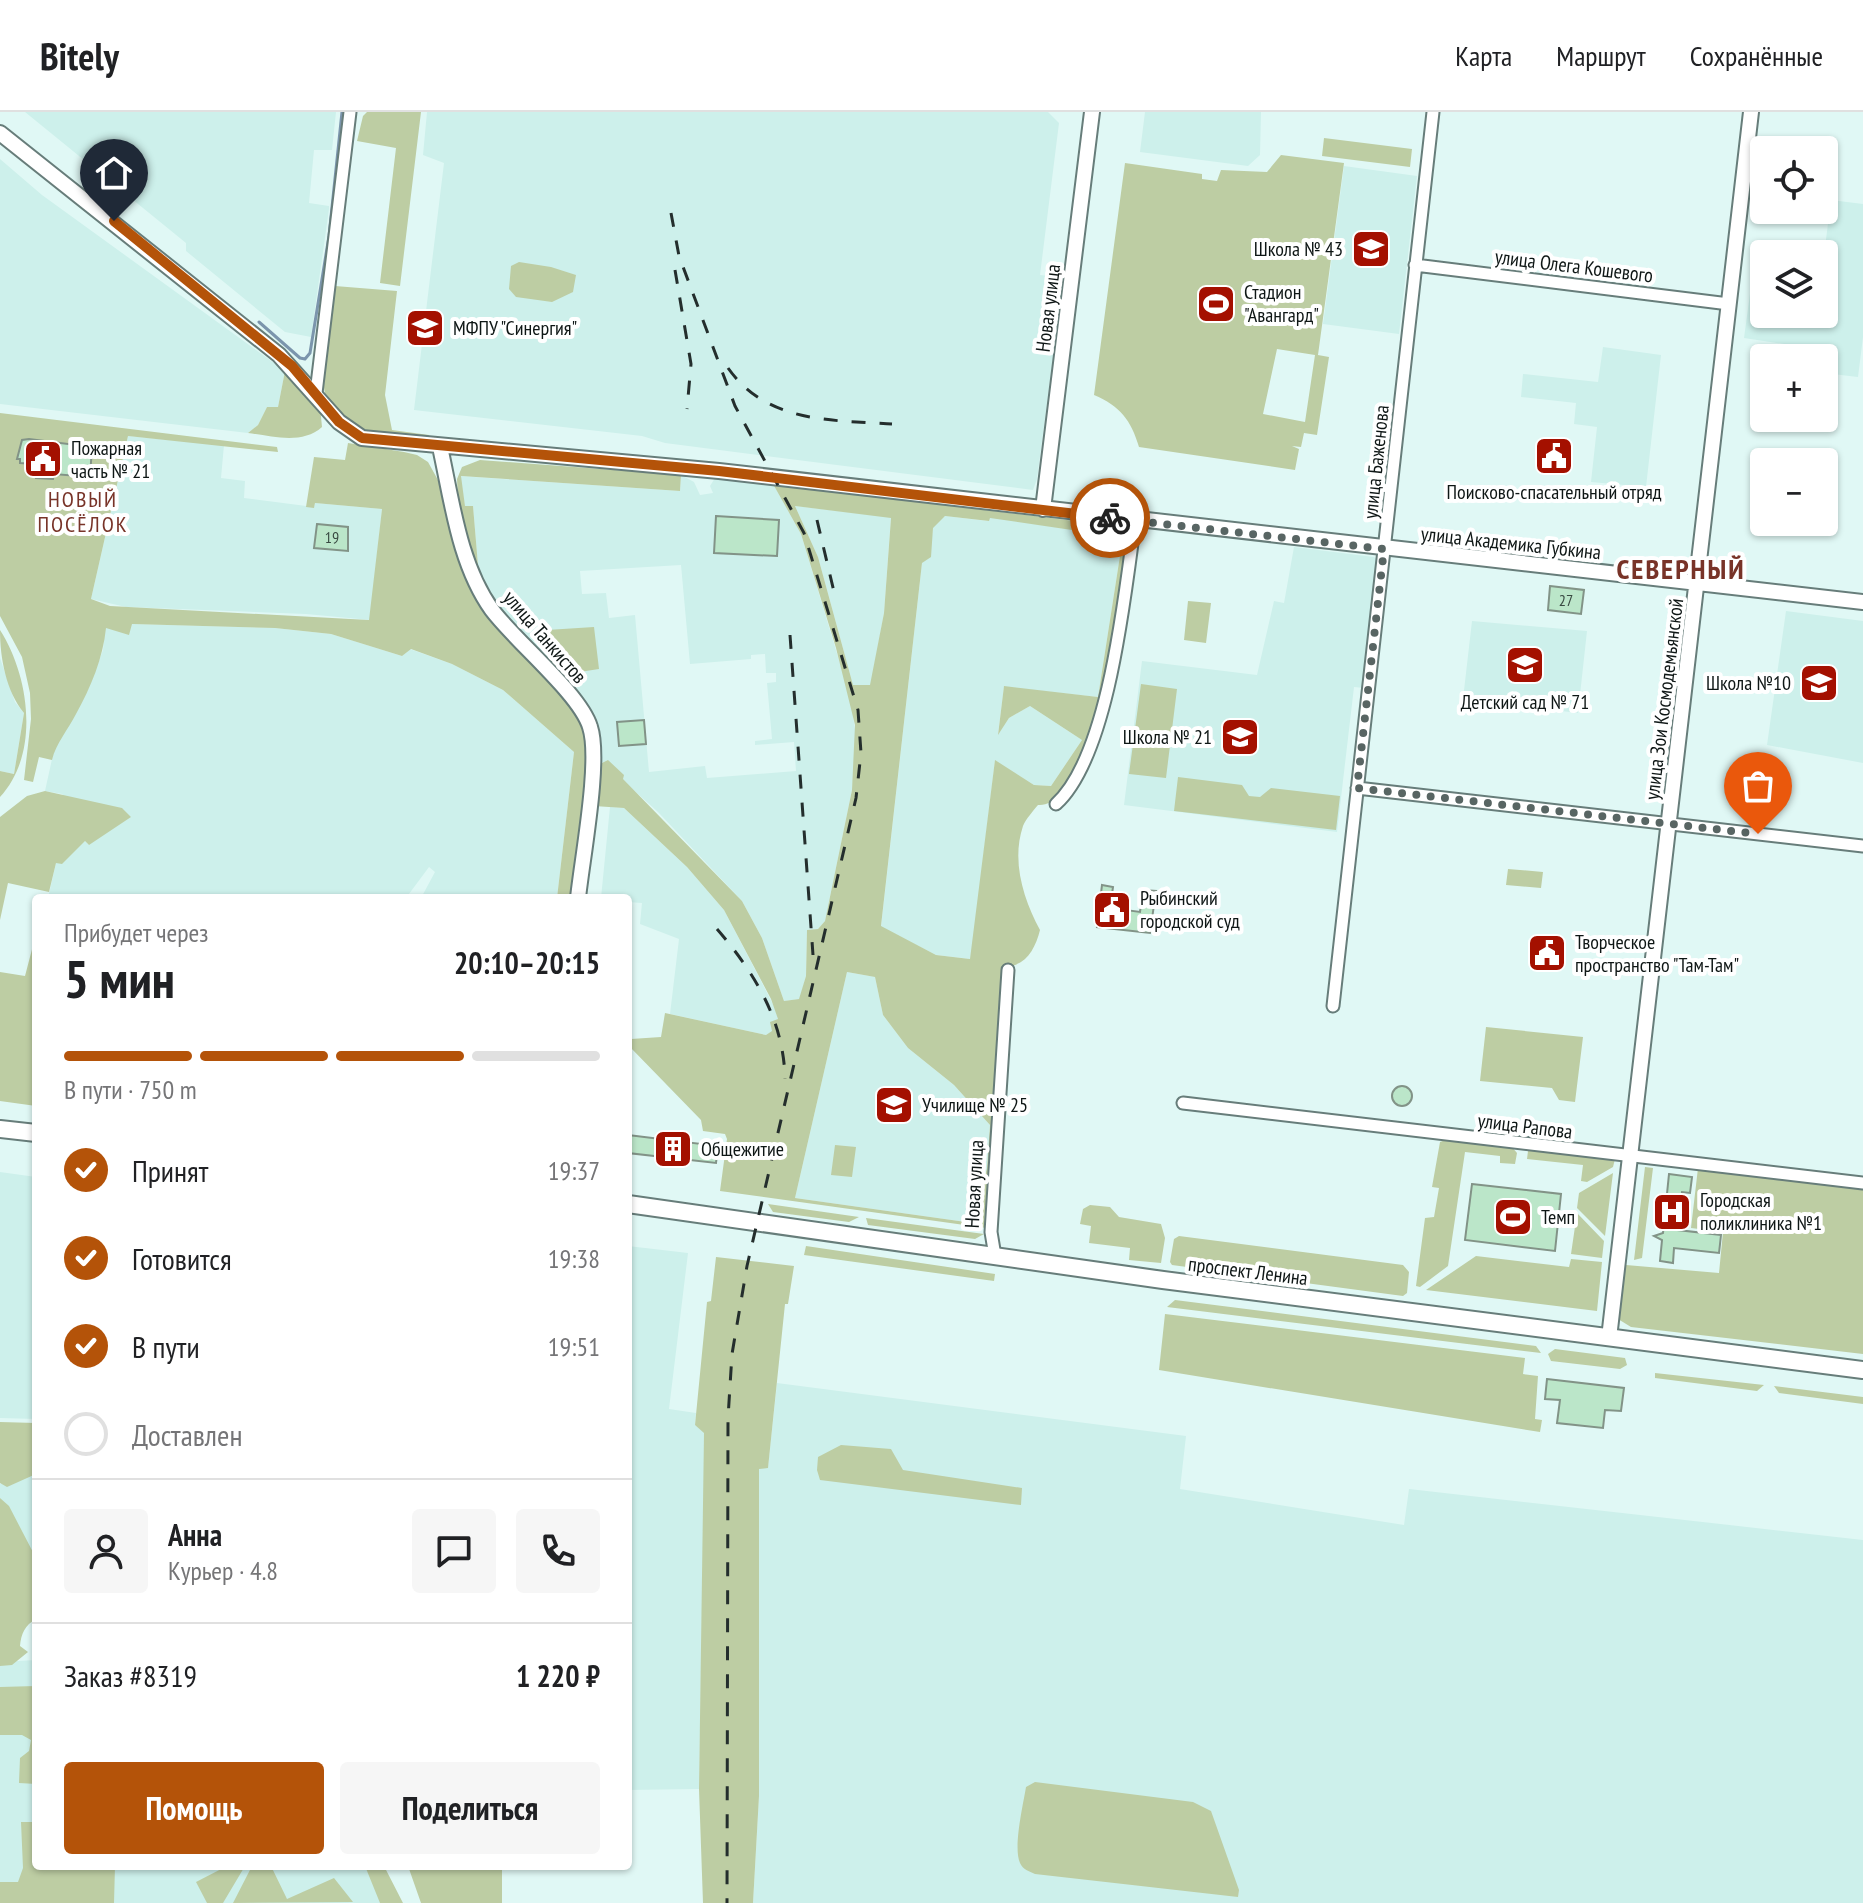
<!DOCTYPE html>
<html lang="ru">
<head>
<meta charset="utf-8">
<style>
  :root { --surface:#fff; --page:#f6f6f6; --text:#202124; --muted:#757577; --line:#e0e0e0; --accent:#b45309 }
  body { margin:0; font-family:"PT Sans Narrow",sans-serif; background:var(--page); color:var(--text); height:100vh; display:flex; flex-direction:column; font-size:30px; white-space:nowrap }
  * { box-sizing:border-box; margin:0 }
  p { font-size:26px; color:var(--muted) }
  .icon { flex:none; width:44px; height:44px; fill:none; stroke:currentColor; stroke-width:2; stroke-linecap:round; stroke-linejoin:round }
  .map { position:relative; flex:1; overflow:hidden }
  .panel { position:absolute; left:32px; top:782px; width:600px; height:976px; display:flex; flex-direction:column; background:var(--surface); border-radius:8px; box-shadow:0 2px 6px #0004 }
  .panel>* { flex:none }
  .tools { position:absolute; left:1750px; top:24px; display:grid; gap:16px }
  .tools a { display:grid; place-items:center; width:88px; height:88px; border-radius:8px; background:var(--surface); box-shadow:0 2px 6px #0004; font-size:40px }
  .pin { position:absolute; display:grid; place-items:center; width:68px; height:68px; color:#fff; margin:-82px -34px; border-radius:50% 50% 50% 0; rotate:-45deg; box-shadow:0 0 8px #0007 }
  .pin .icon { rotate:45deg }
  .courier { position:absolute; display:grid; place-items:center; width:80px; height:80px; margin:-40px; border:6px solid #b45309; border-radius:50%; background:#fff; color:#222; box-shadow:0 2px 10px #0007 }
  .head em { font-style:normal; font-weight:800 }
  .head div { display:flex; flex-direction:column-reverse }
  .head { display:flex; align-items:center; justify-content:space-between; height:136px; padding:0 32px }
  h1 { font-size:52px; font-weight:800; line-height:60px }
  .bar { display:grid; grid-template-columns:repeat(4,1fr); gap:12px 8px; align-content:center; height:96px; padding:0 32px }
  .bar i { height:10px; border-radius:6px; background:var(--line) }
  .bar .on { background:var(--accent) }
  .bar p { grid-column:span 4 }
  .line { display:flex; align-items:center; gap:20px; padding:0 32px; border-top:2px solid var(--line) }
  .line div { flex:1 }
  .round { display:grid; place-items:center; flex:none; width:84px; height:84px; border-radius:8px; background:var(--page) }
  ol { padding:0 32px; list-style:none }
  li { display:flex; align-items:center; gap:24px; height:88px }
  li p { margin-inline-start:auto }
  li .icon { padding:8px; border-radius:50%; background:var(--accent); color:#fff; stroke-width:4 }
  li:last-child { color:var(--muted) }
  li i { width:44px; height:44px; border:4px solid var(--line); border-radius:50% }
  .button { display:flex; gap:16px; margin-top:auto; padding:16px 32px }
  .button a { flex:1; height:92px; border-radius:8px; background:var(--accent); color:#fff; font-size:32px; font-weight:800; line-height:92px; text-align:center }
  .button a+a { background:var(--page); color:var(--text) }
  header { display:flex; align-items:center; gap:48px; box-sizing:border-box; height:112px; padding:0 40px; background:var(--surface); border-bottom:2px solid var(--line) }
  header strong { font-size:38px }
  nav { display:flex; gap:44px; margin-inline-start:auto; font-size:28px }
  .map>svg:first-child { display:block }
</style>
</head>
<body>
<header>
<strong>Bitely</strong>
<nav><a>Карта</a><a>Маршрут</a><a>Сохранённые</a></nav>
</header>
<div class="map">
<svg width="1863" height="1791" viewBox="0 0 1863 1791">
  <rect width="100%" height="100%" fill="#e0f8f5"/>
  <path fill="#cdf0eb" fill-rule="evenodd" d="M25,0H336L332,38H314L309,91L329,94V97L311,225L285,220L186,139V131Z
    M427,0H1048L1059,11L1040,163L1049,164L1062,178L1037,367L1033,378L665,331L642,324L414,298L444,51L423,43Z
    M1145,0H1261L1260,43L1248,54L1140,40Z
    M0,47L42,83L285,259L278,295H267L258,313L248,321L0,292Z
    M1344,54L1417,64L1399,222L1323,212Z
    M1831,88L1863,92V225L1858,265L1824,261V246H1788V236L1784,232L1744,226L1752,167L1764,168V202H1824V143Z
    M1603,235L1661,243L1646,375L1591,370L1597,315L1574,312L1576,291L1521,285L1523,262L1598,270Z
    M128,324L224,333L221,366L245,369L244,386L314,395L315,391L382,397L370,508L306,502L126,495L91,487Z
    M681,363L694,370L700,383L713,381L710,374L715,366L773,372L801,422L851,588L857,632L852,678L825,809L818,817L807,819L806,864L800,887L784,889L762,826L742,789L658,700L599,647L501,501L479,465L473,394L465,395L460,364L680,379ZM681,453L690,552L751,547V543L765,542L766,561H776V570L767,571L772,627L755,629V633L794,630L796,659L707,666L705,654L649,660L635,503L609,506L606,481L582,482L580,459Z
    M795,394L891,405L884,501L871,573H853L818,445Z
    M945,404L988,409L990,405L1119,425L1122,431L1098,585L1004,575L998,622L1009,606L1030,594L1082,628L1051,674L1034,673L995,649L971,847L936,843L881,815L922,451L930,441L933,415Z
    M1294,435L1374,445L1378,448L1364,576L1354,575L1337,720L1124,693L1142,549L1257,563L1274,489L1284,491Z
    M1786,499L1863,509V651L1767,633Z
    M1472,509L1587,519L1578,601L1463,587Z
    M132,512L275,516L331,522L402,544L410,537L452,552L503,578L574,640L557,786H421L435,760L429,755L406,786H48L56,751L85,729L89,733L66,686L62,682L45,679L54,638L87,580L103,538L105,516Z
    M0,546L15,590L24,601L14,662L0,659Z
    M610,695L624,696L687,755L724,798L775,896L778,907L773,919L766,923L670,902L679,827L640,812L642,791L628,790V786H601Z
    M847,860L875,865L883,903L908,936L954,973L990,1013L987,1056L973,1111L795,1086Z
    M0,1060L36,1065V1307L0,1306Z
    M628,1134L688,1141L669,1297L696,1301L695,1313L705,1320L699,1677L628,1678Z
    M777,1271L1186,1324L1180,1377L1404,1413L1409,1377L1863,1428V1791H753L759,1684V1356L768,1355Z
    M36,1354V1469L0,1386V1372Z
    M36,1548V1754H380L397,1791H0V1550Z"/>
  <path fill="#bdcda3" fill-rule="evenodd" d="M367,0H421L400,174L380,171L396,36L357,29L363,4Z
    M1324,26L1412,37L1410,55L1322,44Z
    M1281,43L1344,51L1318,243L1329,245L1317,323L1304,321L1301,335L1292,334L1299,337L1295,358L1139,335C1131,308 1120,294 1094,283L1125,51L1202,62V67L1217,69L1221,58L1267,60ZM1277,237L1315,243L1305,310L1263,302Z
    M519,150L551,155L576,163L573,180L552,190L516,185L509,177L511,154Z
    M335,174L397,179L385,283L392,318L429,323V328L364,321L337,300L325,282L322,263L327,248Z
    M285,259L320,294L322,315C302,333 272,324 248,321L258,313L267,295H278Z
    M0,301L277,335L278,340L128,324L91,487L110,494L369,508L382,397L315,391L314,396L306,395L314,345L345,348L348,331L404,340L417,343L428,350L438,368L459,444L583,610L588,634L572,786H557L574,640L503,578L452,552L411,537L402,544L331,522L275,516L132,512L129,523L106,516C103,546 91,575 76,602C68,618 56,631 52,648L39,645L33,670L24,668L31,607L30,581L22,545L0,504Z
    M480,348L681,363L680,379L461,364L465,394H473L479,465L458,387L457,367L462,355Z
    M773,372L1131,416C1124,459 1095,698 1038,693C1033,699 1026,707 1023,714C1011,750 1024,788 1040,818C1035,838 1025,855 1003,855L986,1116L720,1079L727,1027L725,1022L703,1019L701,1008L630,935L631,927L661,925L665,901L766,923L772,919L770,910L778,907L771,887L724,798L687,755L624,696L594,694L599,647L602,651L608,648L624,663L623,667L742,789L762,826L784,889L799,887L806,864L807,818L818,817L825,809L852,678L855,613L836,536L801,422ZM795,394L891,406L884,501L870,573H853L818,445ZM945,404L989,409L990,406L1119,425L1122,431L1098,585L1004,574L998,623L1009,606L1030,594L1082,628L1051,674L1034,673L995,648L970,847L936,843L881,814L922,451L931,445L933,416ZM847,860L875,865L883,903L908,936L954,973L990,1013L987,1056L973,1111L795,1086Z
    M1188,489L1211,491L1206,531L1184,528Z
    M594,515L599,557L573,561L566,567L549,549L547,518Z
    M0,518C30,565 40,642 0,685V659L14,662L24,601C6,579 0,546 0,518Z
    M1141,572L1177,577L1166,666L1129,662Z
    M1178,665L1242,673L1249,684L1260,685L1271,676L1340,684L1336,718L1174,699Z
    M45,679L122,696L131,705L89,733L85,729L62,752L56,751L49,780L8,771L0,808V705L27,684Z
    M1508,757L1543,760L1541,776L1506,773Z
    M36,822V994L0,989V860L25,864Z
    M1486,915L1583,925L1575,990L1559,988L1552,976L1480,969Z
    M1448,1027L1511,1034L1517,1041L1515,1052L1500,1051V1044L1465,1040L1448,1154L1420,1175L1416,1174L1425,1106L1434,1105L1439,1076L1432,1075L1440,1030Z
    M835,1033L856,1035L852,1065L831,1063Z
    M1534,1037L1615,1047L1613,1055L1587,1070L1581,1069L1583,1053L1527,1047L1528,1039Z
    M1645,1055L1653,1056L1642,1146L1634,1148Z
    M1698,1056L1863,1074V1242L1631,1215L1618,1207L1623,1155L1626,1153L1719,1161L1723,1120L1691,1116Z
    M1613,1061L1605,1124L1577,1096L1579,1081Z
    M768,1092L859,1105L849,1110L773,1100Z
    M1090,1093L1110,1095L1119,1105L1161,1112L1165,1126L1161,1151L1129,1148L1130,1136L1089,1131L1091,1114L1080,1112L1083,1097Z
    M1577,1101L1604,1129L1602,1146L1571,1142Z
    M866,1106L984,1122L975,1127L868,1113Z
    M1179,1124L1403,1153L1409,1160L1407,1181L1403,1184L1172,1153L1170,1150L1174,1127Z
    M806,1134L995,1162L994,1169L804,1143Z
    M1476,1144L1569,1155L1571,1147L1602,1150L1597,1199L1426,1178Z
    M716,1145L794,1154L788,1192H785L768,1356L759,1357V1684L753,1791H703L699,1677L704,1321L695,1313L707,1190L711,1189Z
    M1175,1188L1536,1234L1541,1241L1167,1195Z
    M1165,1202L1525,1246L1523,1262L1538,1264L1535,1307L1542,1308L1540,1320L1159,1258Z
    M1555,1237L1625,1246L1627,1253L1620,1257L1551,1249L1548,1242Z
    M1655,1261L1764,1273L1757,1279L1655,1266Z
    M1774,1274L1863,1285V1292L1779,1281Z
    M0,1310L36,1311V1362L7,1375L0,1371Z
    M841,1333L891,1337L903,1358L1022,1376L1021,1393L820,1368L817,1358L818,1345Z
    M0,1386L9,1394L36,1446V1507C25,1513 21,1522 20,1534L28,1540L12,1553L0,1554Z
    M36,1574V1672L19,1671L20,1646L29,1639L31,1628L22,1623H0V1575Z
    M1035,1670L1193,1690L1211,1699L1239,1778L1238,1785L1035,1762C1029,1759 1023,1758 1020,1751C1013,1736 1023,1693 1026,1675Z
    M21,1710H36V1754H115L114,1791H0V1770H18L23,1756Z
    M227,1754H245L223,1791H207L196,1770Z
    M252,1754H271L287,1787L334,1766L353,1790L233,1791Z
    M365,1754H384L403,1791H380Z
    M408,1754H502V1791H421Z"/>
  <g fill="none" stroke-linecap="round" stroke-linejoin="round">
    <path stroke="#7b95ac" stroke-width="3" d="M259,210L300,246L305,247L310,241L329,124L342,0"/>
  </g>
  <path fill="#bbe6c9" stroke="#829387" stroke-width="2" d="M29,327L92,335L90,365L54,362L53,367L36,366L37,352L20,351V347H17L22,328Z
    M716,404L779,408L777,444L714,441Z
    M317,412L348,415V439L314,436Z
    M1550,474L1584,478L1581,502L1548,498Z
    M644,608L646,632L619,634L617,610Z
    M1102,773L1113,775L1110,796L1140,800L1143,778L1156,779L1150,821L1097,815Z
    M1392 984a10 10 0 1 1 20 0a10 10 0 1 1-20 0Z
    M628,1023L718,1034L716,1051L628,1041Z
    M1669,1062L1692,1065L1690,1081L1682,1080L1678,1118L1721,1123L1719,1141L1674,1136L1673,1151L1660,1149L1662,1128L1654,1124L1663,1121Z
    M1472,1072L1561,1082L1555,1139L1465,1128Z
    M1547,1267L1624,1276L1621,1299L1605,1298L1603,1316L1557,1311L1560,1288L1545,1287Z"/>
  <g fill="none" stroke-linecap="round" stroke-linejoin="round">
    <g stroke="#677d7a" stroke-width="15">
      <path id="minor" d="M1415,153L1729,192
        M316,281L350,0
        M1357,676L1863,734
        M1056,692C1109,644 1125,481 1135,409
        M1333,894L1433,0
        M1183,991L1863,1071
        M995,1144L991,1120L1008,858"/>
    </g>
    <g stroke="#677d7a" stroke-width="18">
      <path id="tertiary" d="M0,21L279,243L339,310L362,326L719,359L1863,490
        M440,335C452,389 459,452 492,498C516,530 580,582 590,615C601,648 582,747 578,786
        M1043,397L1092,0
        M1609,1226L1751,0"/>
    </g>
    <g stroke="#677d7a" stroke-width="20">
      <path id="secondary" d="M0,1017L36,1021
        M628,1092L1163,1168L1863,1258"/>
    </g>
    <use href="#minor" stroke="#fff" stroke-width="11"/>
    <use href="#tertiary" stroke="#fff" stroke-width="14"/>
    <use href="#secondary" stroke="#fff" stroke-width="16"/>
    <path stroke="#242e2d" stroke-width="3" stroke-dasharray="14 14" stroke-linecap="butt" d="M671,101L679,144L735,294L804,421L858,598L861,641L856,686L747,1154L732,1242L728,1306L727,1791
      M675,158L691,252L687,297
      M728,256C767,311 830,308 892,312
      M817,408L835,484
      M790,523L813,843
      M717,817C754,860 784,908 785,967"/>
  </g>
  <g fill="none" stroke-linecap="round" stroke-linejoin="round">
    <path stroke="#586563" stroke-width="8" stroke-dasharray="0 14.4" d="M1110,406L1384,437L1357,676L1758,722"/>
    <path stroke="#b45309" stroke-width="10" d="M114,109L292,254L339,310L362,326L719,359L1110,406"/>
  </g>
  <defs>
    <g id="school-square" transform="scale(2)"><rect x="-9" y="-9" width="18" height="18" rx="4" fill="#a41000" stroke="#fff"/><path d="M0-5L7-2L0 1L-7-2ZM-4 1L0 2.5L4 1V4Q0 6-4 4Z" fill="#fff"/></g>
    <g id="stadium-square" transform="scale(2)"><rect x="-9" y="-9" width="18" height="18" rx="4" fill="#a41000" stroke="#fff"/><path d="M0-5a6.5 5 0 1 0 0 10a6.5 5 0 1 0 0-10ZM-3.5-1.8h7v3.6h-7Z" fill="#fff"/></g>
    <g id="university-square" transform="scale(2)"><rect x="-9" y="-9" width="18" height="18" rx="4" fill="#a41000" stroke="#fff"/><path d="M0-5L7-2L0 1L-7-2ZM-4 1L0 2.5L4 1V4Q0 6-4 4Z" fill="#fff"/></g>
    <g id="civic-square" transform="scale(2)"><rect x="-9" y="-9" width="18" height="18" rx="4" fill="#a41000" stroke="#fff"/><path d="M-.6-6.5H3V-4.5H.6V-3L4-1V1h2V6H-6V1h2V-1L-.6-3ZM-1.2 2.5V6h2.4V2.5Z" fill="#fff"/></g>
    <g id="building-square" transform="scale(2)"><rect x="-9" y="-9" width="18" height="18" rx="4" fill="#a41000" stroke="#fff"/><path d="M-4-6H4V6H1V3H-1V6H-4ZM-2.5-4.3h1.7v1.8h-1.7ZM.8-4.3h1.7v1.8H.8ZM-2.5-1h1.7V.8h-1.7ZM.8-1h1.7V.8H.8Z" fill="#fff"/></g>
    <g id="hospital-square" transform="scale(2)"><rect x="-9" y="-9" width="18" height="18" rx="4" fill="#a41000" stroke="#fff"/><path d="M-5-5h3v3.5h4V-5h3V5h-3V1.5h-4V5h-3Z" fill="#fff"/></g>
  </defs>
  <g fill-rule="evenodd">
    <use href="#school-square" x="1371" y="137"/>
    <use href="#stadium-square" x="1216" y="192"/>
    <use href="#university-square" x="425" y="216"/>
    <use href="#civic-square" x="1554" y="344"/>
    <use href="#civic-square" x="43" y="347"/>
    <use href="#school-square" x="1525" y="553"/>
    <use href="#school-square" x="1819" y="571"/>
    <use href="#school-square" x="1240" y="625"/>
    <use href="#civic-square" x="1112" y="798"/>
    <use href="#civic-square" x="1547" y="841"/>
    <use href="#university-square" x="894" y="993"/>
    <use href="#building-square" x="673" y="1037"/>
    <use href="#hospital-square" x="1672" y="1100"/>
    <use href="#stadium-square" x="1513" y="1105"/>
  </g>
  <g text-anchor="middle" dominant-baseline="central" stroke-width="8" stroke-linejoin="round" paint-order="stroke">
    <g font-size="16" fill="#394a42">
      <text x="332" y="425">19</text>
      <text x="1566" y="488">27</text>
    </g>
    <g font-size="20" fill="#0e1615" stroke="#fff" text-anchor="start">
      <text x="1343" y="137" text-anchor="end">Школа № 43</text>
      <text x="1244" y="180">Стадион<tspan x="1244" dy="23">"Авангард"</tspan></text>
      <text x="453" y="216">МФПУ "Синергия"</text>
      <text x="71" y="336">Пожарная<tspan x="71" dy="23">часть № 21</tspan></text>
      <text x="1554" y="380" text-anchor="middle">Поисково-спасательный отряд</text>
      <text x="1791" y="571" text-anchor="end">Школа №10</text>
      <text x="1525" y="590" text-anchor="middle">Детский сад № 71</text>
      <text x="1212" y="625" text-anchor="end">Школа № 21</text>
      <text x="1140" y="786">Рыбинский<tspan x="1140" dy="23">городской суд</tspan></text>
      <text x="1575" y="830">Творческое<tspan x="1575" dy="23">пространство "Там-Там"</tspan></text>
      <text x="922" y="993">Училище № 25</text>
      <text x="701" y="1037">Общежитие</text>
      <text x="1700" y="1088">Городская<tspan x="1700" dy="23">поликлиника №1</tspan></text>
      <text x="1541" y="1105">Темп</text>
    </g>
    <g font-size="20" fill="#0e1615" stroke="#fff">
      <text transform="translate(1574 154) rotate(7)">улица Олега Кошевого</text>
      <text transform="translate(1048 196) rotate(-83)">Новая улица</text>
      <text transform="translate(1376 350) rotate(-84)">улица Баженова</text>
      <text transform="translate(1511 431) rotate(6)">улица Академика Губкина</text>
      <text transform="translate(545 525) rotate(49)">улица Танкистов</text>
      <text transform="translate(1664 587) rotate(-83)">улица Зои Космодемьянской</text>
      <text transform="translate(1525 1014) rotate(7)">улица Рапова</text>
      <text transform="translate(974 1072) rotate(-87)">Новая улица</text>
      <text transform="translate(1248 1159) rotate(7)">проспект Ленина</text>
    </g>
    <g font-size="22" letter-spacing="2" fill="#783328" stroke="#fff">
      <text x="83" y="387">НОВЫЙ<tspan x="83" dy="25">ПОСЁЛОК</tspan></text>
    </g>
    <g font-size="28" font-weight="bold" letter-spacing="2" fill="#783328" stroke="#fff">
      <text x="1681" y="456">СЕВЕРНЫЙ</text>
    </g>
  </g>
</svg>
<div class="tools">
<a><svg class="icon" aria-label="locate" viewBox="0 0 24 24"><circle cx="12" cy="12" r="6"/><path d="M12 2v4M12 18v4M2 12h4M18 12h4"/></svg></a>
<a><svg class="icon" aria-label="layers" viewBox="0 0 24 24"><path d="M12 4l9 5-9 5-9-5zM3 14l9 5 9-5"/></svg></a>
<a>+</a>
<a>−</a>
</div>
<div class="pin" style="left:1758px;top:722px;background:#ea580c"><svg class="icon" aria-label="bag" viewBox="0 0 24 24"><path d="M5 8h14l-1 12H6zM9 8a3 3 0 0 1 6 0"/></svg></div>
<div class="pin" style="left:114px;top:109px;background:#1f2937"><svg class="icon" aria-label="home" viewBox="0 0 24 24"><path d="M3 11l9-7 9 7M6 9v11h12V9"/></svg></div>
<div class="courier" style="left:1110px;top:406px"><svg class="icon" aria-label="bike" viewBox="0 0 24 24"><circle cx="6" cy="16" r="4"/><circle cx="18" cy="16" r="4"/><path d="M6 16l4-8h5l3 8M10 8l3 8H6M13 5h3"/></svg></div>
<section class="panel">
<div class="head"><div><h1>5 мин</h1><p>Прибудет через</p></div><em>20:10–20:15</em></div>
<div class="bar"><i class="on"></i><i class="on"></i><i class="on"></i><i></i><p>В пути · 750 m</p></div>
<ol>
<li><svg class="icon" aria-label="check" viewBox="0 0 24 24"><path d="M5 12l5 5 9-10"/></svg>Принят<p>19:37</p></li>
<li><svg class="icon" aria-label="check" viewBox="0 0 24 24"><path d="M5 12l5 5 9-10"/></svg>Готовится<p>19:38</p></li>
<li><svg class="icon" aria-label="check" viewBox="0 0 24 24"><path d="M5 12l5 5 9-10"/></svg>В пути<p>19:51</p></li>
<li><i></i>Доставлен</li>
</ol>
<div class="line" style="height:144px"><a class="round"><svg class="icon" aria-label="person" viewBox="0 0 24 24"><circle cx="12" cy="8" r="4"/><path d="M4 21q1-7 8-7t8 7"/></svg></a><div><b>Анна</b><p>Курьер · 4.8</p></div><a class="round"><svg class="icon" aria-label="chat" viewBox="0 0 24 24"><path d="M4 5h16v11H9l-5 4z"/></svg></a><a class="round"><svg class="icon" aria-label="phone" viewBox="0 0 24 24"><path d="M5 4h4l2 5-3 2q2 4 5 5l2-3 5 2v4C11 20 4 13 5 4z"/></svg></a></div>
<div class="line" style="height:104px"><div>Заказ #8319</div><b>1 220 ₽</b></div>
<div class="button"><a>Помощь</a><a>Поделиться</a></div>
</section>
</div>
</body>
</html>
